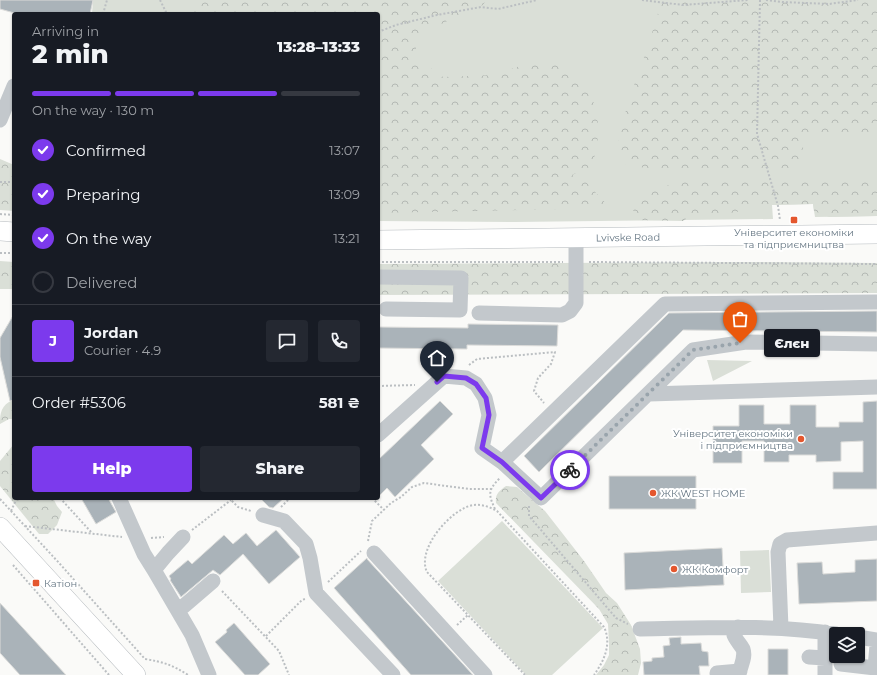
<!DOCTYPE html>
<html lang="en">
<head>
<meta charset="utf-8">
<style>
  :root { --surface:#171b24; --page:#242831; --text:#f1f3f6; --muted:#9ea1a6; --line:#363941; --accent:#7c3aed }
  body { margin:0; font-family:Montserrat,sans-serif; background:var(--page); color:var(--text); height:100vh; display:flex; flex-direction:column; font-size:15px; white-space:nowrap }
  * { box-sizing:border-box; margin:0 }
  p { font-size:13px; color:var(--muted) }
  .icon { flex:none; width:22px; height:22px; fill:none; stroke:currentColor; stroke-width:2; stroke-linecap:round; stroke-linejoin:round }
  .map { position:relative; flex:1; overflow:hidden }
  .panel { position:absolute; left:12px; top:12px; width:368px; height:488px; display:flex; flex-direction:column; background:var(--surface); border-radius:4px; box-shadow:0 1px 3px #0004 }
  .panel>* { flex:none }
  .fabs { position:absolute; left:829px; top:627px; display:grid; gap:8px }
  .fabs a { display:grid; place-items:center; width:36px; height:36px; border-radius:4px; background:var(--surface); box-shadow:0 1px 3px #0004; font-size:20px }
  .pin { position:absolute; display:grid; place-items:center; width:34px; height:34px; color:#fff; margin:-41px -17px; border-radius:50% 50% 50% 0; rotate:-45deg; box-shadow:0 0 4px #0007 }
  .pin .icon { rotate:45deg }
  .courier { position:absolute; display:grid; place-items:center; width:40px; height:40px; margin:-20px; border:3px solid #7c3aed; border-radius:50%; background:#fff; color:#222; box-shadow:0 1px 5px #0007 }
  .bubble { position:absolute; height:28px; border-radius:4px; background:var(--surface); box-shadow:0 1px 3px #0004; font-size:13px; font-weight:800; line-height:28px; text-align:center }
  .summary em { font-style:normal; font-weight:800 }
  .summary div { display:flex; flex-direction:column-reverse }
  .summary { display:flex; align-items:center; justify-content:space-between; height:68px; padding:0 20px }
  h1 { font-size:26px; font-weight:800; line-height:30px }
  .bar { display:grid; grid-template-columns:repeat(4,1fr); gap:6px 4px; align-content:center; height:48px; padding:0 20px }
  .bar i { height:5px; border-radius:3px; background:var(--line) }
  .bar .selected { background:var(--accent) }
  .bar p { grid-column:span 4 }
  .line { display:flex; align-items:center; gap:10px; padding:0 20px; border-top:1px solid var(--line) }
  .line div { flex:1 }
  .round { display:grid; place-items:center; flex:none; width:42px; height:42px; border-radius:4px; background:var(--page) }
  ol { padding:0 20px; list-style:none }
  li { display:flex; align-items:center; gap:12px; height:44px }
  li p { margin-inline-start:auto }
  li .icon { padding:4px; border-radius:50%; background:var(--accent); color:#fff; stroke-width:4 }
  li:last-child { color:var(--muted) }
  li i { width:22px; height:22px; border:2px solid var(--line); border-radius:50% }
  .button { display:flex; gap:8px; margin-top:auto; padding:8px 20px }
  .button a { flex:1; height:46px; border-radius:4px; background:var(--accent); color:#fff; font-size:16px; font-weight:800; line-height:46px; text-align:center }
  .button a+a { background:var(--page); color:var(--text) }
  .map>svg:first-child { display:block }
</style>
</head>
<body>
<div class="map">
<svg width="877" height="675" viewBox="0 0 877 675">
  <defs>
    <pattern id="forest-crowns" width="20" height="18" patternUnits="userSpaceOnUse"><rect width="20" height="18" fill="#dadfd7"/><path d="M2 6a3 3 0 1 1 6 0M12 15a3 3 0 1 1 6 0" fill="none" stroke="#b4b9b4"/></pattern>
  </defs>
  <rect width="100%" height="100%" fill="#fafaf8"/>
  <path fill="#dadfd7" d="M93,0H877V216L815,217L813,204L772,205L773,219L515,222L378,221V14H92Z
    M707,360L752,361L713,381Z
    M502,521L603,628L552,675H526L438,581Z
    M769,550L771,592L741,593L740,551Z"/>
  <path fill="url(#forest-crowns)" d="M205,0H487L479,9L449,20L425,33L416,44V57L443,77L493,75L526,64L538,62L550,63L561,66L575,80L590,83C591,97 597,111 598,124C599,139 596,152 592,166L572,175L586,182L610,208L378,213V14H192V11Z
    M659,0H877V135H812L804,143L800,162L788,170L650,169L625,164L617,152L620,132L629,99L647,49L659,10Z
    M0,159L14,165V211L0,210Z
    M877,178V216L829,217L814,211L813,204L772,205L731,213H695L683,221L636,220L633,212L636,200L657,189L687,179Z
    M0,261L14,262V289H0Z
    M751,262L877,263V293L378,295V264Z
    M13,400L14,401V419H9L0,424C0,413 1,405 13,400Z
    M14,444V498H53L57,506L62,512L57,525L48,534H39L0,486V461Z
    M506,486L517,487L545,511L584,561L606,593L617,603L631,625L640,649L641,663L638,675H596L604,665L609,655V643L608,624L599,609L496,503C495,494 499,491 506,486Z"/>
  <path fill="#aab3b9" stroke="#dcdcda" d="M0,0H93L90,14H18L0,9Z
    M877,311V332L683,330L539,472L524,456L669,313Z
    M14,314V400L10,401L0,357V338Z
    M468,324L558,325L557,346L467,345V349L378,348V327L468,328Z
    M440,401L453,414L421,445L434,459L395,497L387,488L378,497V460Z
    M877,401V489H833V472H863V441L841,442V461L816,462V455H789V462H764V441H742V463H713V426H739V405H764V424H790V405H816V427H839V422H863V402Z
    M609,476H696V509H609Z
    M81,498H108L116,512L96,524Z
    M260,498H284L273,508L269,507Z
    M276,530L300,557L269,584L243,554L220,575L213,570L181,597L170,580L171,579L169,576L188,560L192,564L224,535L233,544L246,533L257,546Z
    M722,548L724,585L625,590L624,553Z
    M367,558V559L473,675H411L334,588Z
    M877,559V601L799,604L797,563L822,562L823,574L855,572V560Z
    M0,603L66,675H20L0,653Z
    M234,623L270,664L258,675H245L215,642L227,632L226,630Z
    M681,637V644L701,643L702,651L708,652L709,666H699L700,675H644L643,662L652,661V658L664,657L663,646L670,645L669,638Z
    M768,649H788V675H768Z"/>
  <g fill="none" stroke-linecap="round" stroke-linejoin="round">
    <g stroke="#b5babe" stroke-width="20">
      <g id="major">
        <path d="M0,231L14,232"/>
        <path id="s1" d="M378,240L877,234"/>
        <path d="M0,527L136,675"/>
      </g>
    </g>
    <path stroke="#bbbfc2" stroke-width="2" stroke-dasharray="2 2" stroke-linecap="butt" d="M160,0L167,14
      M642,0L683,5L748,0
      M760,0L757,134L778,206L780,220
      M766,0L782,2L829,4L858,0
      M103,14L107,0
      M378,32L396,25L437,15L481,7L498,9L537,0
      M0,182H14
      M0,214L14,215
      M0,253H14
      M378,262H563
      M589,262L877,264
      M469,365L477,359L555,352L551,364L538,378L534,391L544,403
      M378,386L415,385
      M60,498L92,533
      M229,498L238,507L251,511
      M372,498L384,510
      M0,499L60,564L145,659C163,662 173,665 188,675
      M529,506V516L616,618L628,624
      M281,507L290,498
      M495,509C488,494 488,490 500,478
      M11,511L17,498
      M25,526L122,537
      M192,530L231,500
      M151,538L164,537
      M368,541L372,521L391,503L401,497L412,487L424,483L469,489H491
      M13,565L109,675
      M328,582L361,551
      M222,591L279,651L289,675
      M457,625L468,615
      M266,636L302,600L305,599
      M525,675L427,572C416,549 451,509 473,505C482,504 490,507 497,511L604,627C612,644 604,661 594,675"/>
    <path stroke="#c3c8cc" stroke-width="15" d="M0,120L14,86
      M378,277L461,278L460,310L386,309
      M877,302L665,304L502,462L541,498L693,350L746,342L877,344
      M479,313L562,315L570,311L576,303V238
      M649,394L877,387
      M378,435L444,376L466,378L476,384L485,398L489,415L482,448L502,462
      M119,498L144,554L154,570L168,553L183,537
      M263,515L284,521L306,544L310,558L316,593L393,675
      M374,553L485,675
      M154,570L192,635L209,675
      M178,611L213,581
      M738,627L735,630L734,635C736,640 740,644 743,649C746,658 740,666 739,675
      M781,628L778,552L780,544L787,540L877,533
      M640,629C705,628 771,624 836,634
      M858,637L877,640
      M809,657L825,658
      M841,664L875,668L877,645
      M717,673L740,671
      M825,675V632"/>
    <use href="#major" stroke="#fff" stroke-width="19"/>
  </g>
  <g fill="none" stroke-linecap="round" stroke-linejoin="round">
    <path stroke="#99a4ac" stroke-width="4" stroke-dasharray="0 7.2" d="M570,470L693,350L740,343"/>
    <path stroke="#7c3aed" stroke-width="5" d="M437,382L444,376L466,378L476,384L486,398L489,415L482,448L502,462L541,498L570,470"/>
  </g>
  <g fill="#e4572e" stroke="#fff" stroke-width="1.5">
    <rect x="790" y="216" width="8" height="8" rx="2"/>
    <circle cx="801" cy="439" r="4"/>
    <circle cx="653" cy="493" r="4"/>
    <circle cx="674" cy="569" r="4"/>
    <rect x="32" y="579" width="8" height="8" rx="2"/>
  </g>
  <g text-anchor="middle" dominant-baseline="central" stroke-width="4" stroke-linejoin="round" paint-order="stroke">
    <g font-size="10" fill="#657683" stroke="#fff" text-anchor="start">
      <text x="794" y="232" text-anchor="middle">Університет економіки<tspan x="794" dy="12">та підприємництва</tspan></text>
      <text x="793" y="433" text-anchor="end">Університет економіки<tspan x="793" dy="12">і підприємництва</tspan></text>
      <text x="661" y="493">ЖК WEST HOME</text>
      <text x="682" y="569">ЖК Комфорт</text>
      <text x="44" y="583">Катіон</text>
    </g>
    <g font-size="10" fill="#657683" stroke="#fff">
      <text stroke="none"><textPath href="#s1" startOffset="250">Lvivske Road</textPath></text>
    </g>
  </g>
</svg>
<div class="fabs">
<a><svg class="icon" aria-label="layers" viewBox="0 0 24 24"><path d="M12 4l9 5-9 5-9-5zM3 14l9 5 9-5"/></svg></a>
</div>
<div class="pin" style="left:740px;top:343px;background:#ea580c"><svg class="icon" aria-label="bag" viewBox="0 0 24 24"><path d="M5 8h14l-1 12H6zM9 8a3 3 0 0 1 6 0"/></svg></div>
<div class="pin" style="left:437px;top:382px;background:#1f2937"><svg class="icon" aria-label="home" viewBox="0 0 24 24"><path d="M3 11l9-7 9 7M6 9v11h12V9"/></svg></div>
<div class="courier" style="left:570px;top:470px"><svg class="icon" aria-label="bike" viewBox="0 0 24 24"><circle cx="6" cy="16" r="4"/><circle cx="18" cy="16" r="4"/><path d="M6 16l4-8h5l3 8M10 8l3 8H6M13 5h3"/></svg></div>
<div class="bubble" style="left:764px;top:329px;width:56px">Єлєн</div>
<section class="panel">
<div class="summary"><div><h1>2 min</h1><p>Arriving in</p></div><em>13:28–13:33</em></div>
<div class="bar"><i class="selected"></i><i class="selected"></i><i class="selected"></i><i></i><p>On the way · 130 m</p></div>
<ol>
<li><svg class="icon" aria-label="check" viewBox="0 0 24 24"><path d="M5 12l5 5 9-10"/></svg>Confirmed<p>13:07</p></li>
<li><svg class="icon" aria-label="check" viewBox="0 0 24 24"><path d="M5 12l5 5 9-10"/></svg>Preparing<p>13:09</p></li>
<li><svg class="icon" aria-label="check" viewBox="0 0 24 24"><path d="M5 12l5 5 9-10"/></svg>On the way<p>13:21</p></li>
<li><i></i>Delivered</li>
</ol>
<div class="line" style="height:72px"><b class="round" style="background:var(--accent);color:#fff">J</b><div><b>Jordan</b><p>Courier · 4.9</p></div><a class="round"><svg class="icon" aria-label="chat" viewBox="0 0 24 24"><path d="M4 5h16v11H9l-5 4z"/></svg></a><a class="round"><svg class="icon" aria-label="phone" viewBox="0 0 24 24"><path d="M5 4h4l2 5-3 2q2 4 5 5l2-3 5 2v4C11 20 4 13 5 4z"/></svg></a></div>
<div class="line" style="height:52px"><div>Order #5306</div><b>581 ₴</b></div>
<div class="button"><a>Help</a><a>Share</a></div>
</section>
</div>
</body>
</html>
